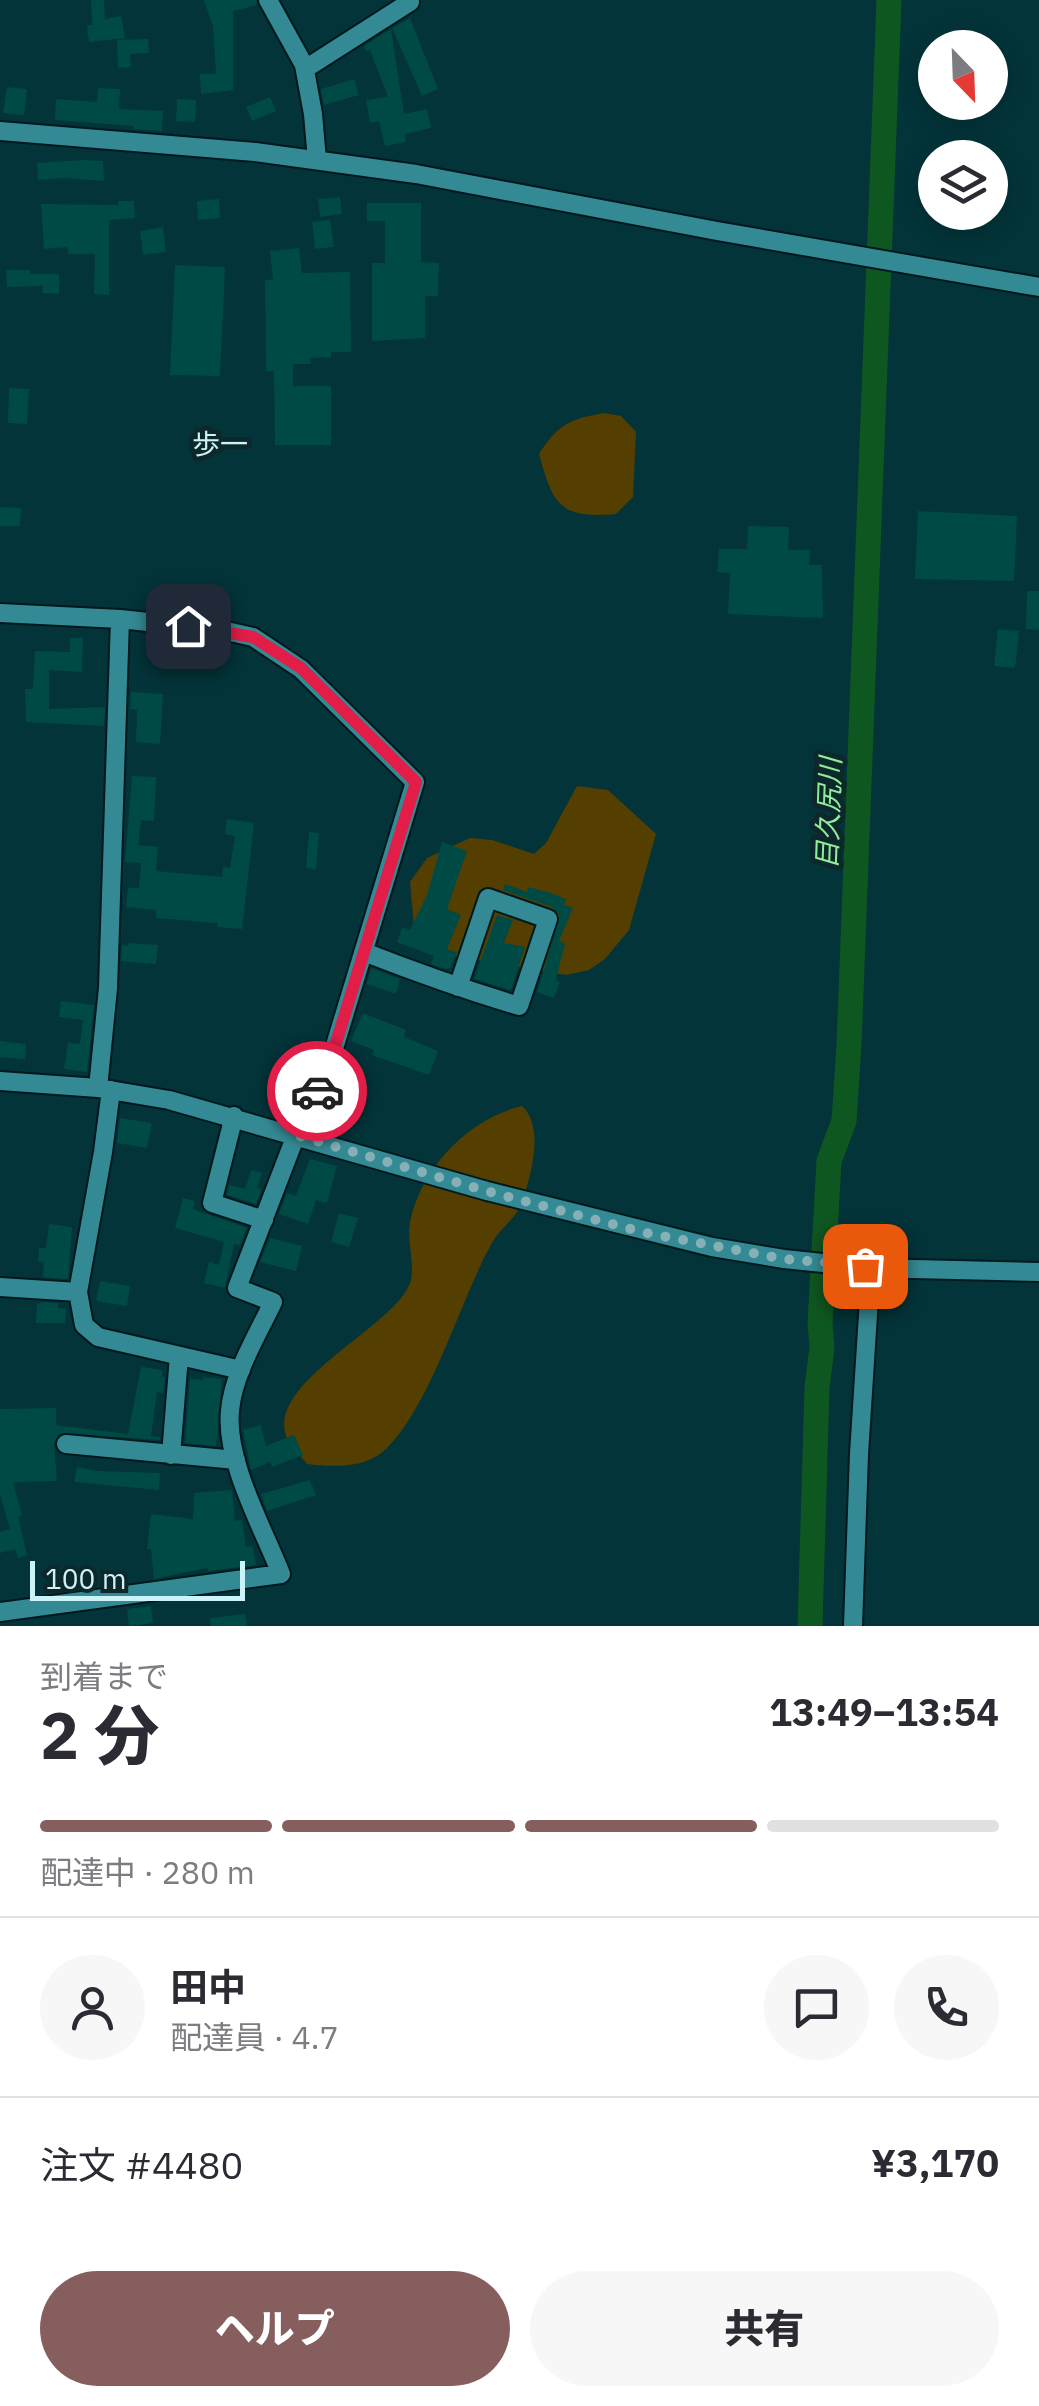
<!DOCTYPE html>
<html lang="ja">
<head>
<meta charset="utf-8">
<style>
  :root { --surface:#fff; --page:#f7f7f7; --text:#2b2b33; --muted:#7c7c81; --line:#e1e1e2; --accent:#865e5e }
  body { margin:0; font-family:"IBM Plex Sans","Noto Sans JP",sans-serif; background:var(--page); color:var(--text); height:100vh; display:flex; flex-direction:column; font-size:38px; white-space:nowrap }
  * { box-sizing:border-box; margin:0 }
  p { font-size:32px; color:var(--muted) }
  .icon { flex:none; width:55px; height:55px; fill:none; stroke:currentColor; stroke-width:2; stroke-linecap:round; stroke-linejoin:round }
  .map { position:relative; height:1626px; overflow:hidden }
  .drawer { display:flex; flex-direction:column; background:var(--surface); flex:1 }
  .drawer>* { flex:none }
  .needle { width:65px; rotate:157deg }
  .buttons { position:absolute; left:918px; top:30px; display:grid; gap:20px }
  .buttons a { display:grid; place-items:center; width:90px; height:90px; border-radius:50%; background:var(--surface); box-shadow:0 5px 25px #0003; font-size:50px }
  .scale { position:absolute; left:30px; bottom:25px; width:215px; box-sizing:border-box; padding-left:10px; border:5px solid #ccf3f8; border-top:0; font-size:28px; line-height:35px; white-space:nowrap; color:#ccf3f8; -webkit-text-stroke:8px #0d282b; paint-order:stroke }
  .pin { position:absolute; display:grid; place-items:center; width:85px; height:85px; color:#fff; margin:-42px; border-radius:20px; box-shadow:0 5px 15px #0006 }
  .courier { position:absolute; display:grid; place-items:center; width:100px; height:100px; margin:-50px; border:8px solid #e11d48; border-radius:50%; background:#fff; color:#222; box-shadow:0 2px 12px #0007 }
  .headline em { font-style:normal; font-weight:800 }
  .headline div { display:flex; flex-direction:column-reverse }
  .headline { display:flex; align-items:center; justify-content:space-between; height:170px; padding:0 40px }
  h1 { font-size:65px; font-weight:800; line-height:75px }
  .bar { display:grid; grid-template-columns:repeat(4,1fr); gap:15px 10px; align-content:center; height:120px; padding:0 40px }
  .bar i { height:12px; border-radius:8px; background:var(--line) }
  .bar .active { background:var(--accent) }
  .bar p { grid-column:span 4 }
  .line { display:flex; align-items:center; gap:25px; padding:0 40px; border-top:2px solid var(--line) }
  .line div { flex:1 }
  .round { display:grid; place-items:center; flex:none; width:105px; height:105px; border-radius:52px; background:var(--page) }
  .primary-button { display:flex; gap:20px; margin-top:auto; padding:20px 40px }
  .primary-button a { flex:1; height:115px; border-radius:60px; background:var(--accent); color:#fff; font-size:40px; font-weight:800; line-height:115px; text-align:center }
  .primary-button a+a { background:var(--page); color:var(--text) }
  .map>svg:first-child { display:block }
</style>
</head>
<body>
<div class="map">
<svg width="1039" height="1626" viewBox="0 0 1039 1626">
  <rect width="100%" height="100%" fill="#033439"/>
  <path fill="#543f01" d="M605,413L621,416L636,432L633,497L616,514C559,519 553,504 539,454C559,423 570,419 605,413Z
    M577,786L608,790L656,834L629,930L605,959L589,970L566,975L449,955L415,938L410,882L427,858L470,838L492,840L534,854L546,843Z
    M522,1106C545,1128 531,1172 523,1200C518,1217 500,1228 492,1243C460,1300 432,1403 387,1448C366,1469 334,1467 307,1464C301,1456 292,1448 288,1440C260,1385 395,1327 410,1283C416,1265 406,1241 410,1222C421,1168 469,1118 522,1106Z"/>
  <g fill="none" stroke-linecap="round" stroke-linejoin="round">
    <path stroke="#0f5720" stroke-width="25" d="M810,1626L817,1388L822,1347L820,1323L829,1161L844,1121L849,1045L889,0"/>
  </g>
  <path fill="#004a45" d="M91,0H104L105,19L121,16L125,38L89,42L87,25H92Z
    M204,0H256L257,5L233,11V90L201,94L200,74H216L213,26Z
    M410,18L438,89L422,96L392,28Z
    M391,29L404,114L427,109L431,128L405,134L406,142L385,146L379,121L370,123L366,100L388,97L370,50L366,52L364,46Z
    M148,39L149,53L130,54L131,67L118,68L117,40Z
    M354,79L359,95L324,105L321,89Z
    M7,87L27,89L24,115L3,113Z
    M98,88L120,89L119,109L163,111L162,131L134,129V126L55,120L56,99L97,102Z
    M270,97L276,111L252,121L246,107Z
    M177,99L196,100L195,122L176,121Z
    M84,160L103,161L104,181L64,178L38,180L37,163Z
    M340,197L342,214L320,217L318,199Z
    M219,199L220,218L198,220L197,201Z
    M118,201H134L135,218L109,220V295L94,294L95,254H68V247L44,249L41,204L118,205Z
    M367,203H421V262L439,263L438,296H425V338L372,341V263H385V221H367Z
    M330,220L334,247L315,249L312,222Z
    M163,227L166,252L143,255L140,231Z
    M299,248L302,273L350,272L351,352H331V357L310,358L311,364H293V386H331V445H275L274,371H266L265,280H273L270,251Z
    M175,265L225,267L220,376L170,375Z
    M6,270H30V274H59V294L42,293L43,286L7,287Z
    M9,388L29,389L27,424L8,423Z
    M0,507L21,508L20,526H0Z
    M918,511L1017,516L1014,581L915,579Z
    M748,526L789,527L788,550H810L809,565H822L823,618L728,614L730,573L717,572L719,549H747Z
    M1027,591H1039V630L1026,629Z
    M998,629L1019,631L1015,668L994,666Z
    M70,638H83L82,672L49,670V709L105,707L104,726L26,722L25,689H33L35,651L70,652Z
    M131,692L163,694L160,744L136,742L137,710L130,709Z
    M132,776L156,777L154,821L141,820L138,845L158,847L156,871L222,877L223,867L230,868L235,836L225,834L227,819L254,823L242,929L217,927L218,923L156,918V910L126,907L128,888H139L141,863L125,862Z
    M309,832L319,833L316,869L306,868Z
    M442,842L467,851L447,909L461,915L447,949L457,952L451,968L446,969L431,964L434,956L397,942L402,927L410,930L427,895Z
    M505,884L527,892L528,887L551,893L566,899L564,905L573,908L559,941L565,943L556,980L560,982L554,998L537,992L560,916L552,907L503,890Z
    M497,915L513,920L504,943L525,947L511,990L474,979Z
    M128,943L158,945L156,964L121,961L122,945L128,946Z
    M371,968L400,979L396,994L367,984Z
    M61,1001L94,1005L87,1072L64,1069L68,1043L80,1044L83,1020L59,1017Z
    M363,1013L406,1030L404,1037L438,1051L429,1075L372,1055L374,1050L351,1041Z
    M0,1041L26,1044L25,1059L0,1057Z
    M120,1118L152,1123L147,1148L117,1143Z
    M310,1159L337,1166L327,1203L316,1200L308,1224L279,1214L287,1193L296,1196Z
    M251,1170L262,1173L257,1188L262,1189L256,1204L227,1195L229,1185L245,1189Z
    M183,1198L195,1201L193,1209L247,1228L240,1245L234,1244L225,1288L204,1283L209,1262L219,1265L224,1242L175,1228Z
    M339,1213L358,1218L349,1247L331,1242Z
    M49,1224L72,1227L68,1279L43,1277L44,1262L38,1261L39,1248H46Z
    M270,1238L302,1246L296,1271L260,1262Z
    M100,1281L130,1286L127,1306L96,1301Z
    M43,1302L58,1303V1308L66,1309L65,1323H36L37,1304Z
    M141,1367L162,1370V1377H165L163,1393L157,1392L151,1436L160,1437V1440L60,1433L54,1444L57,1481L13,1482L22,1515L18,1516L27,1555L18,1558L15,1549L0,1553V1532L10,1529L0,1495V1409L56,1408V1425L128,1434Z
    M203,1377L222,1379L216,1446L185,1443L190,1379L203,1380Z
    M261,1425L266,1446L294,1435L303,1455L272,1467L270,1462L251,1470L243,1430Z
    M77,1467L98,1471L160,1473L159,1490L74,1482Z
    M310,1480L316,1495L267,1511L261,1494Z
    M232,1490L235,1521L242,1520L246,1547L253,1546L256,1565L208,1571L207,1568L154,1579L151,1549H147L151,1514L193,1519L194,1493Z
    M151,1606L153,1623L129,1626L127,1609Z
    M245,1614L247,1626H211L210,1618Z"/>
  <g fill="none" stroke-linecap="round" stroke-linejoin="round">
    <g stroke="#01191d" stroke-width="22">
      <path id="minor" d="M268,0L304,65L313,114L317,160
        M305,69L410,2
        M0,131L255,152L416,174L717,231L1039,287
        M0,613L120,619L222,630L253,637L301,669L415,782L329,1065L296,1135L237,1288L273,1302C257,1336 233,1374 230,1411C225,1461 263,1528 281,1574L0,1612
        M364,952C415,972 466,990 519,1006L548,919L488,898L458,987
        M0,1081L98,1088L169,1100L487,1191L712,1247L784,1259L871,1268L1039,1272
        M98,1088L108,988L120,619
        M111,1090L103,1152L78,1292L84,1325L98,1337L241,1370
        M234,1116L212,1203L264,1220
        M0,1287L78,1292
        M66,1444L236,1460
        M171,1455L179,1356
        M853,1626L859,1454L871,1268"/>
    </g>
    <use href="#minor" stroke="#348a94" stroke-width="18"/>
  </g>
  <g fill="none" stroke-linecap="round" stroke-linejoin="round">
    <path stroke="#86b0b5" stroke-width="10" stroke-dasharray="0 18" d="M317,1091L296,1135L486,1191L646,1233L784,1259L865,1266"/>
    <path stroke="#e11d48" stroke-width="12" d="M188,626L253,637L301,668L416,782L329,1066L317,1091"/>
  </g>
  <g text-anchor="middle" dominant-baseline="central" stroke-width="10" stroke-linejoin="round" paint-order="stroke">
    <g font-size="28" fill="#ccf3f8" stroke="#0d282b">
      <text x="220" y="443">歩一</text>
    </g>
    <g font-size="28" font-style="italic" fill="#90eb9a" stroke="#0d282b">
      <text transform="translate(828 813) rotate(-88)">目久尻川</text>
    </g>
  </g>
</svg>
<div class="buttons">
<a><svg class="needle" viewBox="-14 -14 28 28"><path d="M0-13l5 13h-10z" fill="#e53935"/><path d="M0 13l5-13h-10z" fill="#7c7c81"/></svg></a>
<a><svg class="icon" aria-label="layers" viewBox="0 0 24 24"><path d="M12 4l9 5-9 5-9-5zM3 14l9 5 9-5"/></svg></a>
</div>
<div class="scale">100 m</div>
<div class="pin" style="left:865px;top:1266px;background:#ea580c"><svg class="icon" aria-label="bag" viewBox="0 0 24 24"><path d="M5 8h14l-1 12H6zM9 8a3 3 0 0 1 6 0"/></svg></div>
<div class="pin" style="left:188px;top:626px;background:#1f2937"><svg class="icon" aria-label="home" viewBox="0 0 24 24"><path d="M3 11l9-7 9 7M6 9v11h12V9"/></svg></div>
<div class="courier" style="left:317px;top:1091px"><svg class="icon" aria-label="car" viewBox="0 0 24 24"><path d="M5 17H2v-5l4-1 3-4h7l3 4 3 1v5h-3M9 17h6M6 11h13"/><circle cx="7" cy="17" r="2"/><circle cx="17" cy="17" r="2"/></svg></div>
</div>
<section class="drawer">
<div class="headline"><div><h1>2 分</h1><p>到着まで</p></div><em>13:49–13:54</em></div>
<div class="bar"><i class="active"></i><i class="active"></i><i class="active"></i><i></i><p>配達中 · 280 m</p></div>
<div class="line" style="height:180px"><a class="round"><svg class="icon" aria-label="person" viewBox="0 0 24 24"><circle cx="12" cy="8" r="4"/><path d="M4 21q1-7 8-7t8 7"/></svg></a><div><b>田中</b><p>配達員 · 4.7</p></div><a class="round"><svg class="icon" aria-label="chat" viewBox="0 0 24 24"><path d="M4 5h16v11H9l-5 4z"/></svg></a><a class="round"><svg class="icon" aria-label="phone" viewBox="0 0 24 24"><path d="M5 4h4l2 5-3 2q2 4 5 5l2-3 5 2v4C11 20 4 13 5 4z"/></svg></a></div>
<div class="line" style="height:130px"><div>注文 #4480</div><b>¥3,170</b></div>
<div class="primary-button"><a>ヘルプ</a><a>共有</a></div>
</section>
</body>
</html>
